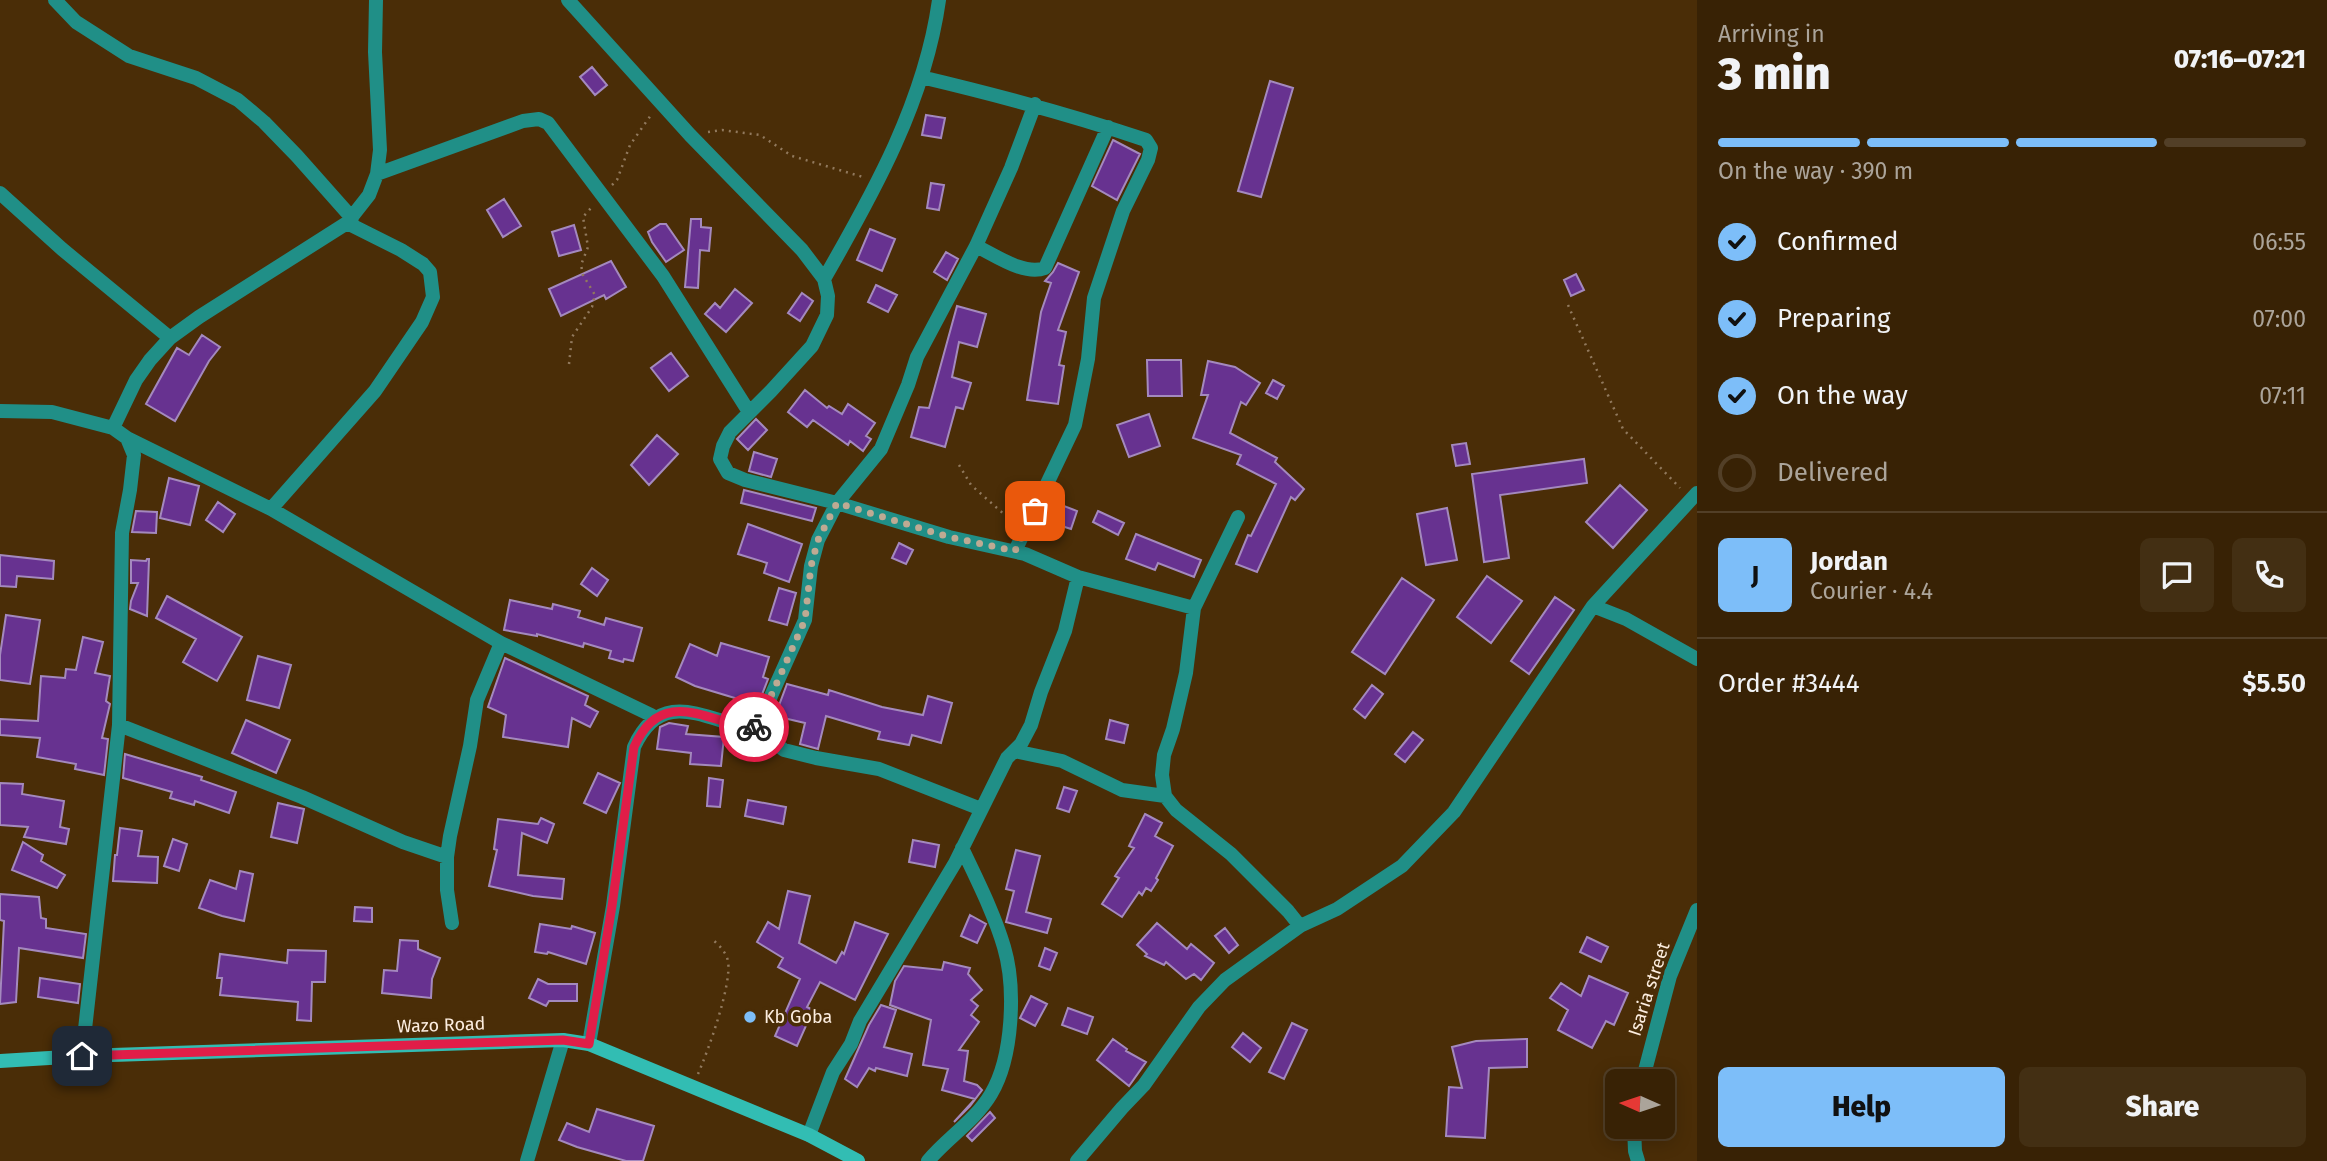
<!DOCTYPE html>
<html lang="en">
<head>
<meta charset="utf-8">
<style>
  :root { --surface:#382205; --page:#432f13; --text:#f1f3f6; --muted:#aba49a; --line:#523f27; --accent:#7dbef9 }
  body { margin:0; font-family:"Fira Sans",sans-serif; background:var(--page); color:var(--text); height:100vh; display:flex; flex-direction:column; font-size:26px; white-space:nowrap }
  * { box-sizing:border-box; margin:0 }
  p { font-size:23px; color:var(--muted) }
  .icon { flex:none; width:38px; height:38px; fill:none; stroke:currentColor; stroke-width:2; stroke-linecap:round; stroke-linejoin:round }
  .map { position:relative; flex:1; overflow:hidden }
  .details { display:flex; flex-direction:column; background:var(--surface); width:630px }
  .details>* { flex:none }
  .needle { width:46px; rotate:273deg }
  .buttons { position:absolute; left:1605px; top:1069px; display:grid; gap:14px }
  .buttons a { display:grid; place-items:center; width:70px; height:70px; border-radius:10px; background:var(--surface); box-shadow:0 4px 18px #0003,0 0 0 2px var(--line); font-size:35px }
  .pin { position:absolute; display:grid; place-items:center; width:60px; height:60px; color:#fff; margin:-30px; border-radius:14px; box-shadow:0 4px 10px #0006 }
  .courier { position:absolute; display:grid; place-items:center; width:70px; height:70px; margin:-35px; border:5px solid #e11d48; border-radius:50%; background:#fff; color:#222; box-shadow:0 2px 9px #0007 }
  .overview em { font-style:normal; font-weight:800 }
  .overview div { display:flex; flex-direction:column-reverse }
  .overview { display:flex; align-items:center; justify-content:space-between; height:119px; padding:0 21px }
  h1 { font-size:46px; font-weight:800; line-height:52px }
  .bar { display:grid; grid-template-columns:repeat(4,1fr); gap:10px 7px; align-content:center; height:84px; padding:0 21px }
  .bar i { height:9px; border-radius:5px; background:var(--line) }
  .bar .current { background:var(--accent) }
  .bar p { grid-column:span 4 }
  .line { display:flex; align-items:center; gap:18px; padding:0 21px; border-top:2px solid var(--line) }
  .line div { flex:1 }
  .round { display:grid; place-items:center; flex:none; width:74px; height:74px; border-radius:10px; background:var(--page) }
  ol { padding:0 21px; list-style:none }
  li { display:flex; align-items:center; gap:21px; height:77px }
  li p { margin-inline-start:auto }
  li .icon { padding:7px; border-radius:50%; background:var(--accent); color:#111; stroke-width:4 }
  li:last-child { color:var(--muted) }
  li i { width:38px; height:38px; border:4px solid var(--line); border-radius:50% }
  .primary-button { display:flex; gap:14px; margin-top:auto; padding:14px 21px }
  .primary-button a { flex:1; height:80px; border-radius:10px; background:var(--accent); color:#111; font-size:28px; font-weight:800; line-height:80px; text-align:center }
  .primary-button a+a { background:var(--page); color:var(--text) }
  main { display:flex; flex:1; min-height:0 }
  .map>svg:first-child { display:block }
</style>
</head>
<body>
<main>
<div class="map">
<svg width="1697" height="1161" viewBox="0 0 1697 1161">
  <rect width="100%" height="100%" fill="#4a2d07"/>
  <path fill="#673290" stroke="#a489be" stroke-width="2" d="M592,67L607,85L595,95L580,77Z
    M1270,81L1293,88L1261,197L1238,191Z
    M926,115L945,118L941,138L922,135Z
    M1113,140L1140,154L1117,200L1092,186Z
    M931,183L944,185L939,210L927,208Z
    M504,199L521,226L503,237L487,210Z
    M691,219H701V227L711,228L709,251L700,250L698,288L685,287Z
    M660,224H666L684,250L666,262L652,242L648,232Z
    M574,225L581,250L559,256L552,232Z
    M870,229L895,239L882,271L857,260Z
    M946,252L958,259L947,280L934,272Z
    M611,261L626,287L606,299L604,295L561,316L549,289Z
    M1058,263L1079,272L1058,330L1066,332L1059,365L1064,366L1058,404L1027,400L1041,312L1051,283L1045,281L1053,272Z
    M1576,274L1584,290L1571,296L1564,280Z
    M876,285L897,295L888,312L868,302Z
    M735,289L752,303L726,332L705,314L715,303L720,308Z
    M802,293L813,301L800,321L788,313Z
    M957,306L986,314L977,347L959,342L952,377L971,383L963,409L956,407L945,447L911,437L919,407L929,408Z
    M202,335L220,347L209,361L175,421L146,404L177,348L189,355Z
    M671,353L688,376L669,391L651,368Z
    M1147,360H1181L1182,396H1148Z
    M1208,361L1235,367L1260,383L1246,405L1241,402L1230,433L1277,458L1275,462L1304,489L1295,500L1291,497L1257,572L1236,564L1248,535L1251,536L1276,484L1237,464L1241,455L1193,438L1208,395H1201Z
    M1273,380L1284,386L1277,399L1266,393Z
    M805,390L827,408L829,406L842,414L848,404L875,423L866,436L871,439L863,451L850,441L848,445L813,420L807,427L788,412Z
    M1149,414L1160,446L1129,457L1117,425Z
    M756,419L767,430L748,450L737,439Z
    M657,435L678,454L649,485L631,465Z
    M1466,443L1470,464L1456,466L1452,445Z
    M754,452L777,459L771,477L749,471Z
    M1584,459L1587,483L1500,495L1509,558L1484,562L1472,474Z
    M169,478L199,486L190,525L160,518Z
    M1620,485L1647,510L1613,548L1586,522Z
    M744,490L816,508L812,521L741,503Z
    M218,502L235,514L223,532L206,520Z
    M1056,503L1077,511L1071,529L1049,522Z
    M1447,508L1457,560L1426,565L1417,514Z
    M136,511L157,512L156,533L132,532Z
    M1098,511L1124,523L1118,535L1093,522Z
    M748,524L802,544L789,582L764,573L767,563L738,554Z
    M1136,534L1201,560L1194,577L1158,563L1155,570L1126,559Z
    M899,543L913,550L906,564L892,558Z
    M0,555L54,561L53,579L17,576L16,587L0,586Z
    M147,559H149L147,616L130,609L131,601L138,583H131V560L146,561Z
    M592,568L608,580L597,596L581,584Z
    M1487,576L1522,601L1491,643L1457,617Z
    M1402,578L1434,600L1385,674L1352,652Z
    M779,588L796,593L787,625L769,620Z
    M167,596L242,637L217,681L183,662L196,639L156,618Z
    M1555,597L1574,610L1529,674L1511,661Z
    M510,600L552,609L553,604L580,611L578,617L604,625L606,618L642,628L633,661L624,659L623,662L609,658L611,651L584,643L583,647L537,634V636L504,630Z
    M6,615L40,620L30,684L0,680V655Z
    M83,637L103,642L95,673L110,676L106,701L110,704L102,738L108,739L104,775L75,769L76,764L37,757L40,738L0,735V719L38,721L41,676L65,678L66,669L76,670Z
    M721,643L769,657L763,677L768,679L758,705L695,686L676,677L690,644L717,656Z
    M258,656L291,665L279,708L247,700Z
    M505,658L588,696L585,705L598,712L590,727L572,718L568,747L503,737L506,715L488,707Z
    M787,684L828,695L829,690L882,707L923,715L928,696L952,703L941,743L912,735L909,745L878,739L880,732L826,716L818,749L800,744L805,723L775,716Z
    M1372,685L1383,694L1365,718L1354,709Z
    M246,720L290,740L276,773L232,753Z
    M1110,720L1128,725L1124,743L1106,739Z
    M669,723L688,726L686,734L724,737L721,766L690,764L691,753L657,749L660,727Z
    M1413,732L1423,740L1405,762L1395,754Z
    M125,754L202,777L201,780L236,792L229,813L195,801L194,805L170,798L172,792L123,778Z
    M598,773L620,783L606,813L584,803Z
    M709,778L723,780L720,807L707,806Z
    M0,783L23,784L22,794L64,801L60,827L69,829L66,844L24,837L28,827L0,825Z
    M1064,787L1077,791L1069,812L1057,808Z
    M748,800L786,807L783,824L745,816Z
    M278,803L304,809L297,843L271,837Z
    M1145,814L1162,823L1155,836L1173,846L1156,878L1158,880L1151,891L1146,888L1142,895L1139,892L1122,917L1102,904L1119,878L1115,876L1134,848L1129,846Z
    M541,818L554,824L547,843L522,833L518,875L564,879L562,899L533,896L489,886L497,850L494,849L498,819L538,824Z
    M120,828L142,831L138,856L158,857L157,883L113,881L115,855H117Z
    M173,839L187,844L179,871L164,866Z
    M913,840L939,845L935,867L909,862Z
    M23,842L43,855L41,861L65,875L57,888L12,870Z
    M1016,850L1040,856L1026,912L1051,919L1047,933L1006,922L1014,891L1006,889Z
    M240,871L253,874L244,921L222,916L199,908L210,880L236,889Z
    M788,891L810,896L799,943L836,963L842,952L844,954L855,922L888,934L855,1000L820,982L807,1007L813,1010L797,1046L775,1036L800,979L778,967L783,958L757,942L768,922L779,929Z
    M0,894L39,897L41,918L46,919V928L86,934L83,958L19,948L16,1002L0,1004L4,921L0,920Z
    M355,907L372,908V922L354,921Z
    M970,915L986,924L977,943L961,936Z
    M1157,923L1187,949L1191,944L1214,963L1201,980L1194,974L1186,979L1166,962L1164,965L1145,956L1147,954L1137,945Z
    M540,924L571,929L572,926L595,933L586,964L548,952L547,954L535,952Z
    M1225,928L1238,945L1229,953L1215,936Z
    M1587,937L1608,947L1601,962L1580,952Z
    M400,940L418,941V949L440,958L432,979L431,998L382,993L384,970L397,971Z
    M1045,948L1057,953L1050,970L1039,966Z
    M288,950L326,951L325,982H312L311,1021L297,1020L298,1002L220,995L222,978H217L220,954L287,963Z
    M944,962L970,968L968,974L982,990L971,1000L978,1006L971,1015L979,1022L959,1050L968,1051L964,1081L977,1085L982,1090L970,1106L954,1122L975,1099L942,1090L948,1069L923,1065L931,1020L890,1005L895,981L904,966L942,970Z
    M1589,976L1628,993L1614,1025L1606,1021L1592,1048L1558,1030L1568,1010L1550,998L1561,983L1581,996Z
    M40,978L80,984L78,1003L38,997Z
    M538,979L548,984H577V1001H549L546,1006L529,998Z
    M1031,996L1047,1004L1035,1026L1020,1018Z
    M881,1005L896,1010L884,1047L912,1054L907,1076L876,1068L875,1071L869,1068L857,1087L845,1079L869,1025Z
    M1068,1008L1093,1017L1087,1034L1062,1025Z
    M1292,1023L1307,1030L1284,1079L1269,1072Z
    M1243,1033L1261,1048L1250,1062L1232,1047Z
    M1113,1039L1127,1049L1126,1051L1146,1062L1129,1086L1097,1060Z
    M1527,1039V1067L1489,1068L1485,1138L1446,1136L1449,1087L1462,1088L1452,1047L1476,1041Z
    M597,1109L654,1126L643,1161H626L577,1147L559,1140L567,1123L589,1132Z
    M990,1112L995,1118L972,1141L967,1136Z"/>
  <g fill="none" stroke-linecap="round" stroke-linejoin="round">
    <path stroke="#91795d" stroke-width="2.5" stroke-dasharray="2 5" stroke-linecap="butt" d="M708,132L722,130L760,135L792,156L863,177
      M612,185L617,180L630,145L651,115
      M1568,305L1623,429L1680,488
      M569,364L572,337L592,307L595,295L583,275L581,265L588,247L583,217L591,208
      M959,465L971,485L1014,523
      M698,1074C708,1051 732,985 728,961C726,952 719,945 712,939"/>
    <path stroke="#208f87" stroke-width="14" d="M55,0L76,22L129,56L196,78L238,100L264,122L297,156L352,218
      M568,0L690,135L802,250L824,279L828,296L827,315L812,346L771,391L730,432L723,446L720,459L728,473L745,480L837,503L949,537L1025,554L1078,577L1194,608
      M921,77C997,95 1072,115 1146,140L1151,148L1148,160L1123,211L1094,298L1088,359L1075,425L1015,551
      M377,174L523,121L539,119L548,123L663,276L749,412
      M0,193L62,249L170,338
      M976,246C995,255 1024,276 1045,268L1108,127
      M824,279C874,192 925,101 939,0
      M0,411L52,412L113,428L127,438L134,455L130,490L122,533L119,725L82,1056
      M113,428L136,380L150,360L170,338L199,317L347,223L369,195L377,174L380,150L375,52L376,0
      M127,438L271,509L501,643L651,715L650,722
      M271,509L375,391L422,322L433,297L430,272L423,264L401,250L347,223
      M1238,517L1194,608L1186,673L1173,729L1164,755L1162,775L1165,796L1176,810L1231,854L1288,911L1300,926
      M1593,606L1626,619L1697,659
      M119,725L302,797L403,842L447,857
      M751,729L760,732L784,750L816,758L879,769L981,809
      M1014,751L1062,761L1122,790L1165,796
      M452,923L447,890V857L450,836L470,746L477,700L501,643
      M589,1044L613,906L634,747C661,687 704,719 751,729L765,715L771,696L805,620L811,566L818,540L837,503L881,449L908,385L917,357L976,246L1011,168L1035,104
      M1642,1082L1670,976L1697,910
      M1634,1127L1635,1151L1638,1161
      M809,1135L833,1072L851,1044L860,1021L955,863L1007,758L1021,744L1031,725L1041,692L1065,631L1078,577
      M527,1161L563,1040
      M928,1161C947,1138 975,1121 991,1094C1013,1057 1016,988 1004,947C994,913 977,880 962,848
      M1077,1161L1122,1108L1144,1085L1199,1007L1225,980L1300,926L1337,909L1402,866L1454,812L1593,606L1697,493"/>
    <path stroke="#32bdb3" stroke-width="14" d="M0,1061L82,1056L563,1040L589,1044L809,1135L858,1161"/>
  </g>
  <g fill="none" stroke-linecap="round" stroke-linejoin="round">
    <path stroke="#beaa93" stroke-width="7" stroke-dasharray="0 12.6" d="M754,727L765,715L771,696L805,620L811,566L818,540L837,503L949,537L1015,551L1035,511"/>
    <path stroke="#e11d48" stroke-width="9" d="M82,1056L563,1040L589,1044L612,906L634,747C661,687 704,719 751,729L754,727"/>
  </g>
  <circle fill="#7dbef9" stroke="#4a2d07" stroke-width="2.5" cx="750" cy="1017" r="7"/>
  <g text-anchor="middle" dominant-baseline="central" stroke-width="7" stroke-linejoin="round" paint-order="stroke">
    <g font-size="18" fill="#fceddf" stroke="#4a2d07">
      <text transform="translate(1649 989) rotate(-72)">Isaria street</text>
      <text transform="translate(441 1025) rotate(-2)">Wazo Road</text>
    </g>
    <g font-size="18" fill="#fceddf" stroke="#4a2d07" text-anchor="start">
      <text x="764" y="1017">Kb Goba</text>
    </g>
  </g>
</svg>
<div class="buttons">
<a><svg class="needle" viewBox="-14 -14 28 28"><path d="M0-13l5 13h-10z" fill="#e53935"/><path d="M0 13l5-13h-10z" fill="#aba49a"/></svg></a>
</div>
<div class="pin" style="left:1035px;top:511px;background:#ea580c"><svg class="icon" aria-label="bag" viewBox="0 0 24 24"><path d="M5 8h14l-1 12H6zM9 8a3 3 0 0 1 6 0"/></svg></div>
<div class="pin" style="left:82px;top:1056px;background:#1f2937"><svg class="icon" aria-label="home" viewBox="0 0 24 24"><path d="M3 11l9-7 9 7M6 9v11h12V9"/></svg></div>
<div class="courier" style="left:754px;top:727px"><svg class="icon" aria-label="bike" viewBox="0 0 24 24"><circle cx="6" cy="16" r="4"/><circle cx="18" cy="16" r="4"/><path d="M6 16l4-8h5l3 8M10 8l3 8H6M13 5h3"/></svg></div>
</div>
<section class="details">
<div class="overview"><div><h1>3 min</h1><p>Arriving in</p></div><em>07:16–07:21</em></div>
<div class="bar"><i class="current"></i><i class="current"></i><i class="current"></i><i></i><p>On the way · 390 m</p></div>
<ol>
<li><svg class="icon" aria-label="check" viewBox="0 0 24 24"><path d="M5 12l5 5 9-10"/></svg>Confirmed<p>06:55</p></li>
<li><svg class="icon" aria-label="check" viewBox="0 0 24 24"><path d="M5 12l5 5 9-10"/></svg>Preparing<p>07:00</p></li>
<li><svg class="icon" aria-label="check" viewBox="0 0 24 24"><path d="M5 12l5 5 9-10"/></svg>On the way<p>07:11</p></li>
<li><i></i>Delivered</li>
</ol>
<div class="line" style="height:126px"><b class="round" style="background:var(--accent);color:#111">J</b><div><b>Jordan</b><p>Courier · 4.4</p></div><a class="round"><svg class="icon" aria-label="chat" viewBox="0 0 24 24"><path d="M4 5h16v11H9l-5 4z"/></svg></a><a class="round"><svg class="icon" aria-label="phone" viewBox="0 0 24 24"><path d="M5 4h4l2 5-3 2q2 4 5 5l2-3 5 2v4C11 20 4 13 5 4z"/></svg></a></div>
<div class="line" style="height:91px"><div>Order #3444</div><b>$5.50</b></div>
<div class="primary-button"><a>Help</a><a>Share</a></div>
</section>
</main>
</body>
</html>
